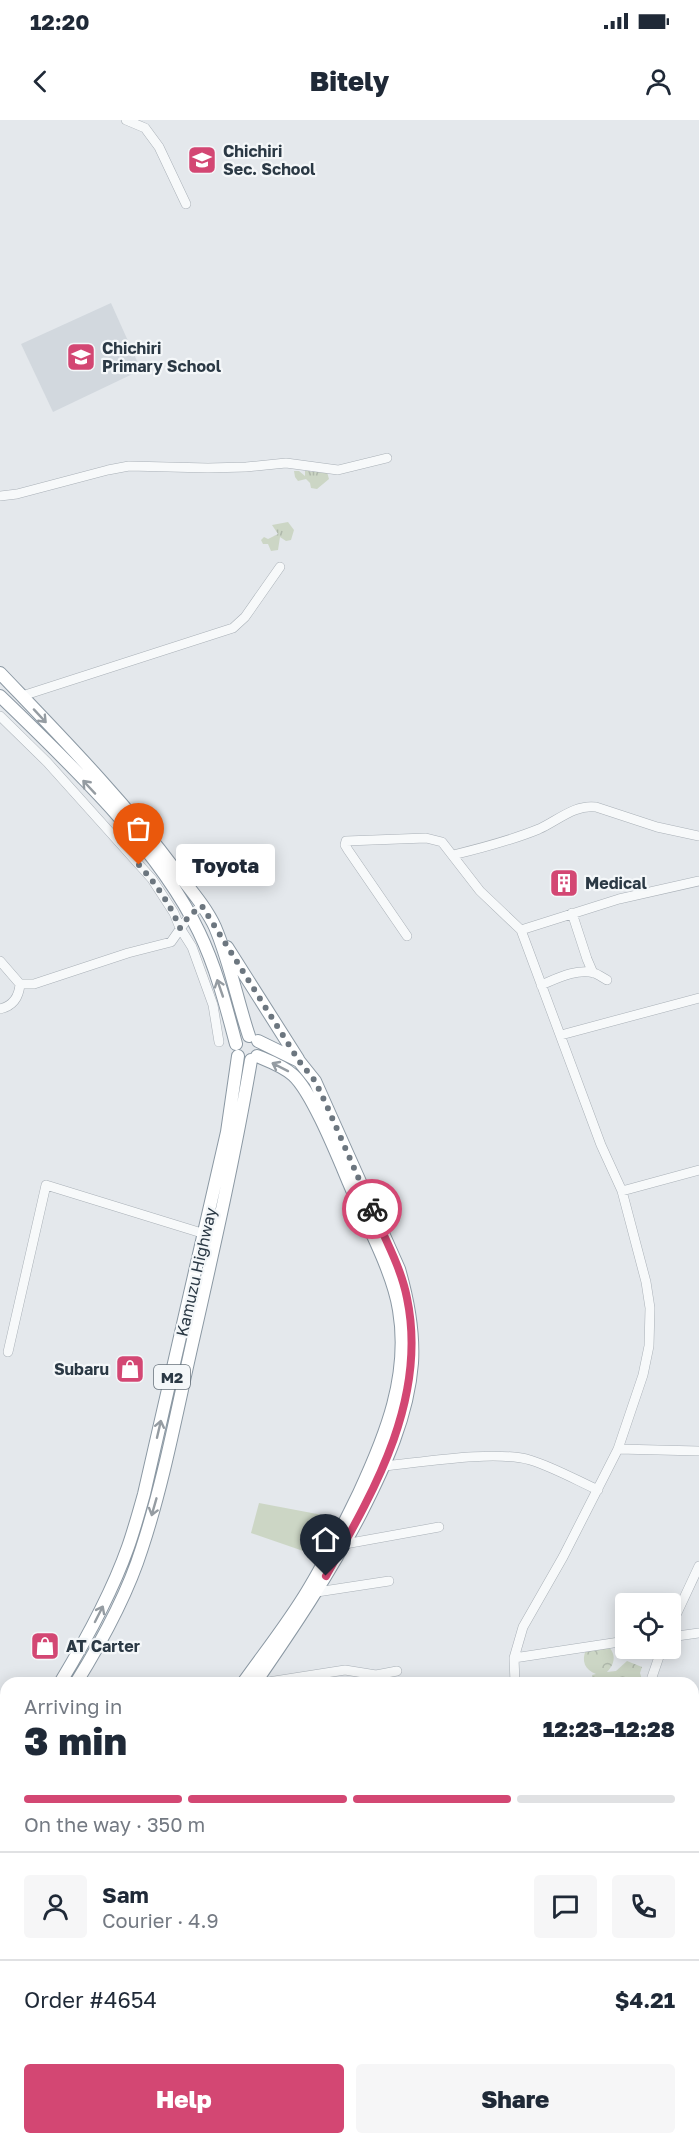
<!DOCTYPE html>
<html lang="en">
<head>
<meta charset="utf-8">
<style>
  :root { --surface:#fff; --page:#f6f6f7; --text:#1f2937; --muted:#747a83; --line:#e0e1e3; --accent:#d34773 }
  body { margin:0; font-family:"Golos Text",sans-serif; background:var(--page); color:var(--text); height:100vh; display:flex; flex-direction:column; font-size:22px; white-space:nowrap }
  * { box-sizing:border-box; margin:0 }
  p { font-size:20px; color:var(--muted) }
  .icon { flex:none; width:33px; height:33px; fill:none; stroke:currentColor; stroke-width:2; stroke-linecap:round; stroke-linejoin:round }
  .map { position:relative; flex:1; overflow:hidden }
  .side { position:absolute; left:0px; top:1557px; width:699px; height:468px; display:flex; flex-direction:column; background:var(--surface); border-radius:18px 18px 0 0; box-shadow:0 3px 15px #0003 }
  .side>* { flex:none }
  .tools { position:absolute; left:615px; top:1473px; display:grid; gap:12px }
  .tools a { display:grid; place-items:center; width:66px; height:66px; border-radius:6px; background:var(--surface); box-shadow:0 3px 15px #0003; font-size:30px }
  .pin { position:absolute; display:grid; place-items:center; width:51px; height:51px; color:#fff; margin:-62px -26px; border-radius:50% 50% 50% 0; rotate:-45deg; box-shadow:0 0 6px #0007 }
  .pin .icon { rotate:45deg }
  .courier { position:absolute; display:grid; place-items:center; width:60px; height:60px; margin:-30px; border:4px solid #d34773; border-radius:50%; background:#fff; color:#222; box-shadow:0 2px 8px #0007 }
  .bubble { position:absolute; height:42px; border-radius:6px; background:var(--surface); box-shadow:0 3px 15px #0003; font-size:20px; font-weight:800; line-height:42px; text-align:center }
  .head em { font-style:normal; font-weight:800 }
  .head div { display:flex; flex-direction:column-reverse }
  .head { display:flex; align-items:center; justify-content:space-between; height:102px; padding:0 24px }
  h1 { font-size:39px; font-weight:800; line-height:45px }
  .bar { display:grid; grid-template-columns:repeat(4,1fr); gap:9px 6px; align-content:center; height:72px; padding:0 24px }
  .bar i { height:8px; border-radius:4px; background:var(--line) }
  .bar .current { background:var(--accent) }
  .bar p { grid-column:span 4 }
  .line { display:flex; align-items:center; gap:15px; padding:0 24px; border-top:2px solid var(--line) }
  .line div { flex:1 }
  .round { display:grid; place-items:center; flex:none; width:63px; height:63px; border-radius:6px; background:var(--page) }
  .primary-button { display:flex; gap:12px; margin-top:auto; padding:12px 24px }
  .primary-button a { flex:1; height:69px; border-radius:6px; background:var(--accent); color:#fff; font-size:24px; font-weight:800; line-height:69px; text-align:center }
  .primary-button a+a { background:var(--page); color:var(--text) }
  .status { display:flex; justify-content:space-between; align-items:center; height:42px; padding:0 30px; background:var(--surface); direction:ltr }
  .status svg { height:16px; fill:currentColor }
  header { display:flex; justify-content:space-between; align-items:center; height:78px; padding:0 24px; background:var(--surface); font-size:27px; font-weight:800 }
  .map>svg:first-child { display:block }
</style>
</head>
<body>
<div class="status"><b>12:20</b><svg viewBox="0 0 49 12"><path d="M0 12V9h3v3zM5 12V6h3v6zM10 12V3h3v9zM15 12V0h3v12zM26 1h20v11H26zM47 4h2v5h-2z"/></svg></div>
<header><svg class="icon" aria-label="back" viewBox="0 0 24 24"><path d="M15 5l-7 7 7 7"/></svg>Bitely<svg class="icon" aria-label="person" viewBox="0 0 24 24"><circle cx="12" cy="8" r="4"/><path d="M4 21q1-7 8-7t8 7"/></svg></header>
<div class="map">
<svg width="699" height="2025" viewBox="0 0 699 2025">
  <defs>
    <pattern id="forest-crowns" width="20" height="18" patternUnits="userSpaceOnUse" patternTransform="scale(1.5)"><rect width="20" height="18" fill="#ccd6c5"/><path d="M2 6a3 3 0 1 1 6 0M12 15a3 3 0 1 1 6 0" fill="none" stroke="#afb8ab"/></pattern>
    <pattern id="park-tufts" width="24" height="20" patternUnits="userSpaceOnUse" patternTransform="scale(1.5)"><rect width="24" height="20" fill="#ccd6c5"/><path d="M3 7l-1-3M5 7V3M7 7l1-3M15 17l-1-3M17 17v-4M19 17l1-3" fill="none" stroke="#afb8ab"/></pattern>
  </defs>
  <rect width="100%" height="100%" fill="#e4e8ec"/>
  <path fill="#d2d8de" d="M111,183L141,250L53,292L21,224Z"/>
  <path fill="#ccd6c5" d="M259,1383L333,1397L312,1434L251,1413Z
    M699,1668V2025H637V2019H693V1669Z"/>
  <path fill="url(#forest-crowns)" d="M607,1525C617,1534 615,1544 607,1552L616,1551L627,1541L642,1547L640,1553L643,1563H594L592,1555L596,1554C585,1550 581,1541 586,1530Z"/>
  <path fill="url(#park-tufts)" d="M313,349L327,352L329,359L317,369L311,368L310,363L306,359L298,361L295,357L294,351H299L305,356V350L312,352Z
    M288,402L294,410L291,420L286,421L280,417L278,430L271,431L268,424H263L261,420L264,417L268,419L278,414L272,405Z"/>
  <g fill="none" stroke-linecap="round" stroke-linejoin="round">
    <g stroke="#a9b0b7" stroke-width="10">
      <path id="minor" d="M126,0L145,8L159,27L186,84
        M0,376L17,374L108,350L129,346L208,348L246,347L286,343L338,350L387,338
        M22,576L233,508L245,497L280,447
        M0,596L47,642L152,759L174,793L180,808L192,827L213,885L219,922
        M453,735C482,728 512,720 539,709C557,701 575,684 596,687L657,707L699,716
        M572,793L587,839L593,853
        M521,810L619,779L699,761
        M407,816L348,730L345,725L346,721L426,718L442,722L480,771L521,810L601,1025L622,1071L646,1162L650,1188L649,1226L643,1255L618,1329L563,1437L523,1507L514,1538L515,1563
        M0,841L20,864H34L128,833L171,822L190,795L202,786
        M541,865C556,859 577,848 594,853C598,854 603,858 607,860
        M0,889C13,886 19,877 20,864
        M561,915L699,878
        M622,1071L699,1050
        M8,1232L46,1065L205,1114
        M618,1329L699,1331
        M380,1344L385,1346C424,1342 494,1330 530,1340C553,1347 576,1360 598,1370
        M345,1424L439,1407
        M317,1472L389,1461
        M670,1508L699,1446
        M670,1517L699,1513
        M514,1538L626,1521
        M262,1563L345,1550L376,1555L397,1551
        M650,1563L662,1528
        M0,1581L6,1585
        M693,1681H699
        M0,2014L6,2015
        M42,2019L96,2025
        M536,2019L537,2025
        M648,2019L649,2025
        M379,2025V2019"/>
    </g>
    <g stroke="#8b98a3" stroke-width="14">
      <path id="highway" d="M0,553C61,617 123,680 176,751C189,768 206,787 215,807C230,842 237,880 249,916
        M0,576C68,642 158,726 199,812C216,847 226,886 236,924
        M227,827L298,939
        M60,1563C86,1520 111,1475 128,1427C134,1410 139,1392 144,1374L227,1012L238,936
        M76,1563C102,1521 127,1476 142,1428C164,1361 177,1290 193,1220C214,1127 235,1034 251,940
        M243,1563C265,1532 289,1502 308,1470C327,1439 343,1406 359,1373C386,1315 410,1255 399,1190C393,1151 365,1101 349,1063C338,1037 312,972 293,955C283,946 269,941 257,936
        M255,1563C293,1508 330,1453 361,1393C385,1346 408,1296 412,1243C414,1211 408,1180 399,1149L315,961L299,941L258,921
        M0,1644L6,1636
        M0,1668L6,1661
        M210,2019V2025
        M220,2019V2025"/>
    </g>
    <use href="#minor" stroke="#f7f9fa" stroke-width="9"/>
    <use href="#highway" stroke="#fff" stroke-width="12"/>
  </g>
  <defs><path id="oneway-shaft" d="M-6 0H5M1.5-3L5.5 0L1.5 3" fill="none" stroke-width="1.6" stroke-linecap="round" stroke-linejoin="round" transform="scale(1.5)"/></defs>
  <g stroke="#959ca2">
    <use href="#oneway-shaft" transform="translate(40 596) rotate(47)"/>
    <use href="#oneway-shaft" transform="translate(89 667) rotate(-133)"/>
    <use href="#oneway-shaft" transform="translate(220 868) rotate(-109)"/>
    <use href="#oneway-shaft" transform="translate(280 947) rotate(-153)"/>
    <use href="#oneway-shaft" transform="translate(159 1309) rotate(-77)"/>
    <use href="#oneway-shaft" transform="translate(154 1387) rotate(106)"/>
    <use href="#oneway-shaft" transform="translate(99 1494) rotate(-63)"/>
  </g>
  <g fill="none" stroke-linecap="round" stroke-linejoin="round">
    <path stroke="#6c767f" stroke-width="6" stroke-dasharray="0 10.8" d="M139,745C156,764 170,784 180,808L190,795L202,786L299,941L315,961L326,984L372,1089"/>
    <path stroke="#d34773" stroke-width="8" d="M326,1456C374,1371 428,1279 407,1178C401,1147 384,1117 372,1089"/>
  </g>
  <defs>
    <g id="school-square" transform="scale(1.5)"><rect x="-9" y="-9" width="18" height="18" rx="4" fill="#d34773" stroke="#f4f7f9"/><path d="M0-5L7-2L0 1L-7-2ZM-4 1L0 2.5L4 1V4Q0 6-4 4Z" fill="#fff"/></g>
    <g id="building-square" transform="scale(1.5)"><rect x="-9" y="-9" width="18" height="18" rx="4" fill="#d34773" stroke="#f4f7f9"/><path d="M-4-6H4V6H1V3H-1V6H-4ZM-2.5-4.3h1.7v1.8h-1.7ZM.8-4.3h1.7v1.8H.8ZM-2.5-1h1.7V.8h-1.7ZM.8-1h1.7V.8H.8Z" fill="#fff"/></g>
    <g id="shop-square" transform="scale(1.5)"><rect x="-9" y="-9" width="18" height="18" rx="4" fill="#d34773" stroke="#f4f7f9"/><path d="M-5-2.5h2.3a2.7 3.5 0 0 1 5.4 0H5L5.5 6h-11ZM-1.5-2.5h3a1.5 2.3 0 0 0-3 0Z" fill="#fff"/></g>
  </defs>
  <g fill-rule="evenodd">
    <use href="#school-square" x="202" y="40"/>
    <use href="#school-square" x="81" y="237"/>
    <use href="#building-square" x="564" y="763"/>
    <use href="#shop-square" x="130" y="1249"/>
    <use href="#shop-square" x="45" y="1526"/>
  </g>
  <g text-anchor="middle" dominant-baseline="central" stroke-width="4.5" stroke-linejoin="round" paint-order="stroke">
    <rect fill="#f4f7f9" stroke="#67727b" stroke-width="1.5" x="154" y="1245" width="36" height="24" rx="4.5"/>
    <g font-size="15" font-weight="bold" fill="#2b3945">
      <text x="172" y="1257">M2</text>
    </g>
    <g font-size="16" font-weight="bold" fill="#2b3945" stroke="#f4f7f9" text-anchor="start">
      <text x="223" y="31">Chichiri<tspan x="223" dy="18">Sec. School</tspan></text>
      <text x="102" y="228">Chichiri<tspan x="102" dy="18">Primary School</tspan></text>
      <text x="585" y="763">Medical</text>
      <text x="109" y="1249" text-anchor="end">Subaru</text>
      <text x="66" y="1526">AT Carter</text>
    </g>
    <g font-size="16" fill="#2b3945" stroke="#f4f7f9">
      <text transform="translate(196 1152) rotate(-77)">Kamuzu Highway</text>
    </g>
  </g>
</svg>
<div class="tools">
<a><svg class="icon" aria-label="locate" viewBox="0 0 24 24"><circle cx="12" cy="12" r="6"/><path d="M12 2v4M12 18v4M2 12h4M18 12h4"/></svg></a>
</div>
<div class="pin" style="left:139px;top:745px;background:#ea580c"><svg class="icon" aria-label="bag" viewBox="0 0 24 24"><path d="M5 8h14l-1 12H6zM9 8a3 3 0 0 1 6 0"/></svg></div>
<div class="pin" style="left:326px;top:1456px;background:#1f2937"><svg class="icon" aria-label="home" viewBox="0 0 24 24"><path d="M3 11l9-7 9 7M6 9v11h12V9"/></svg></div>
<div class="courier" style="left:372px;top:1089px"><svg class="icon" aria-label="bike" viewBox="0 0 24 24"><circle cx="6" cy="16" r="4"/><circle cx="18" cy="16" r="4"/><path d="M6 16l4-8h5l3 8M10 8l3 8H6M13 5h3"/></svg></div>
<div class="bubble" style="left:176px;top:724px;width:99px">Toyota</div>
<section class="side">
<div class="head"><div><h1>3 min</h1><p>Arriving in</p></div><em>12:23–12:28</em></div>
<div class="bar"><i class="current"></i><i class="current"></i><i class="current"></i><i></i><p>On the way · 350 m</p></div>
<div class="line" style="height:108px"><a class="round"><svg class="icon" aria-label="person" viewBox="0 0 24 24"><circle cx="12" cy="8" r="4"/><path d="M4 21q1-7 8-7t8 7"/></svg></a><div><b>Sam</b><p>Courier · 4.9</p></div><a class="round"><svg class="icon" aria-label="chat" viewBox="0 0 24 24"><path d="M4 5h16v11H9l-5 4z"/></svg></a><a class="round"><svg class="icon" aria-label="phone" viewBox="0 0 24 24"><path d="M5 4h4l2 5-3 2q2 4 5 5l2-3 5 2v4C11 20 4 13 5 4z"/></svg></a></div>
<div class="line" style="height:78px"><div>Order #4654</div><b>$4.21</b></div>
<div class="primary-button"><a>Help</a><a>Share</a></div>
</section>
</div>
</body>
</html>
